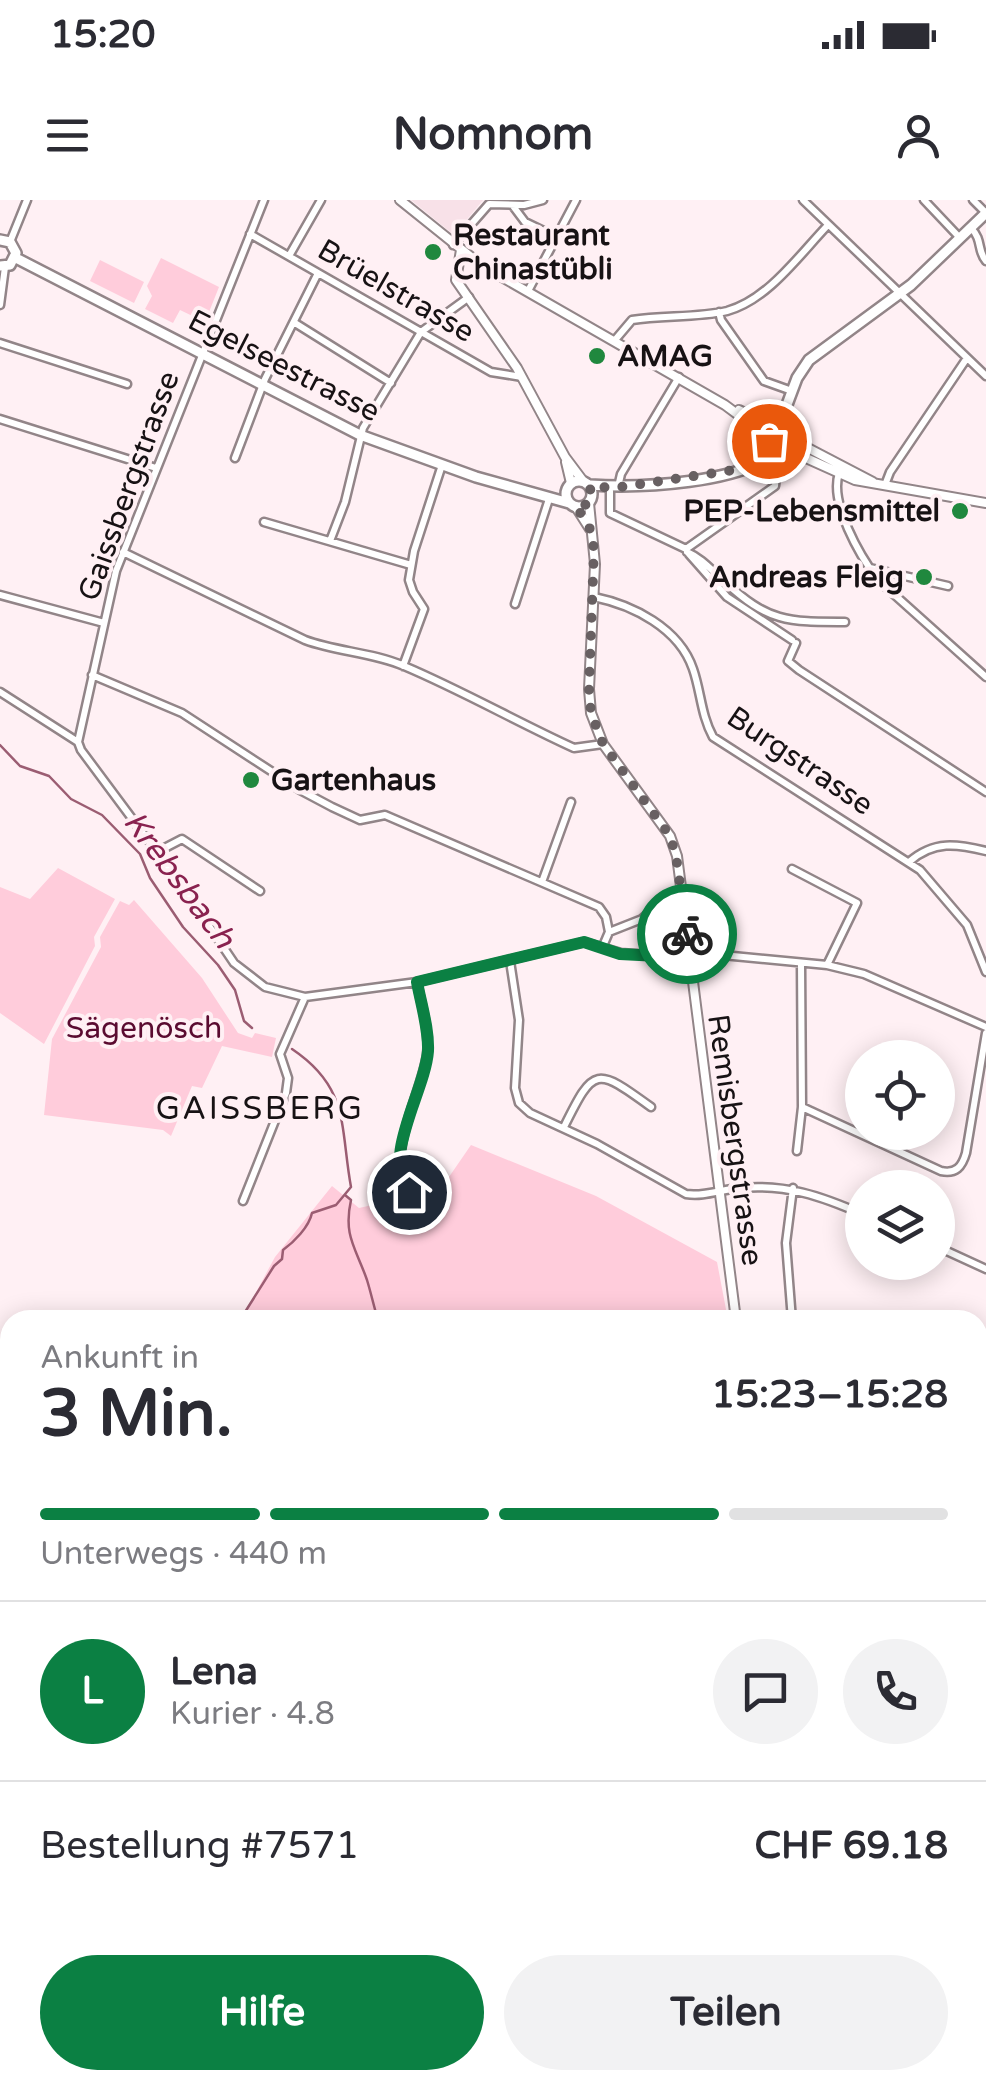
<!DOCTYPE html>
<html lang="de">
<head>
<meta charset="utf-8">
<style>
  :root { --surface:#fff; --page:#f2f2f3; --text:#2b2b33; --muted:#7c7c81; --line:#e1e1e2; --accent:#0b8043 }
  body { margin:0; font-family:"Varela Round",sans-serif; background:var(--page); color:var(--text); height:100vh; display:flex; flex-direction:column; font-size:38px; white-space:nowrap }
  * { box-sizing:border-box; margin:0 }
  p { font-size:32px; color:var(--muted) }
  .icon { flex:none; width:55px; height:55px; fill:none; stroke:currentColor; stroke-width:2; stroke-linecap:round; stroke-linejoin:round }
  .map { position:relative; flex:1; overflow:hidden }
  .side { position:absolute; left:0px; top:1110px; width:988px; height:780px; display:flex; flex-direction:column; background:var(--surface); border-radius:30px 30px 0 0; box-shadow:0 5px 25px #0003 }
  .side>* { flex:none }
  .controls { position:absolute; left:845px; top:840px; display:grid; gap:20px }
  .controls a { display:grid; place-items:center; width:110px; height:110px; border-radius:50%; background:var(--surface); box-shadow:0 5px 25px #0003; font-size:50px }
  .pin { position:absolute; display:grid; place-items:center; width:85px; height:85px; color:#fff; margin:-42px; border:5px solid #fff; border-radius:50%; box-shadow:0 2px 10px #0007 }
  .courier { position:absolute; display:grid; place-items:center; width:100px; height:100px; margin:-50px; border:8px solid #0b8043; border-radius:50%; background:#fff; color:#222; box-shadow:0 2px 12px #0007 }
  .head em { font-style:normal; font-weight:700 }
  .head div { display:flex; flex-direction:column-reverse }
  .head { display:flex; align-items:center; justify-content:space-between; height:170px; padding:0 40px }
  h1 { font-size:65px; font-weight:700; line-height:75px }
  .bar { display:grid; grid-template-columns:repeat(4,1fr); gap:15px 10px; align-content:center; height:120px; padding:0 40px }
  .bar i { height:12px; border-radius:8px; background:var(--line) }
  .bar .current { background:var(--accent) }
  .bar p { grid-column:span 4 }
  .line { display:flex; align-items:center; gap:25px; padding:0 40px; border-top:2px solid var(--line) }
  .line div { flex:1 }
  .round { display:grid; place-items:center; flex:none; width:105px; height:105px; border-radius:52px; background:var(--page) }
  .button { display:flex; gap:20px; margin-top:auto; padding:20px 40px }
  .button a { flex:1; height:115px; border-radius:60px; background:var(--accent); color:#fff; font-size:40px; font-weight:700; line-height:115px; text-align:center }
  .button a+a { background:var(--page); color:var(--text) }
  .status { display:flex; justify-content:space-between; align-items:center; height:70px; padding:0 50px; background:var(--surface); direction:ltr }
  .status svg { height:28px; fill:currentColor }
  header { display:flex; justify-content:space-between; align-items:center; height:130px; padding:0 40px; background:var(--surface); font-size:45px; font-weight:700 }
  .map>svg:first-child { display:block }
</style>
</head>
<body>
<div class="status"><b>15:20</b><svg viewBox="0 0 49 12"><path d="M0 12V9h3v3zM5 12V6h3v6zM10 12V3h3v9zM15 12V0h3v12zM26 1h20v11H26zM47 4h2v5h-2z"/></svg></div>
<header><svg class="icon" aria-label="menu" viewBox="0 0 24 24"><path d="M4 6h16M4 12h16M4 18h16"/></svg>Nomnom<svg class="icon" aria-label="person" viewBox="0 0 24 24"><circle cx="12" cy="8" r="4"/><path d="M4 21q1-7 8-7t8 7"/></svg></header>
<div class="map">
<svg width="986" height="1890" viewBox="0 0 986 1890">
  <rect width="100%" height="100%" fill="#fff0f4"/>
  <path fill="#f8e1e8" d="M411,0H483L454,35Z"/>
  <path fill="#ffccdb" d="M161,58L219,87L205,122L180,110L173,123L145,109L152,96L147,86Z
    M100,60L144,82L134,103L90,81Z
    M58,668L115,699L94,737L95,746L44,844L0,813V687L30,699Z
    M134,700L202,778L238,833L252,838L255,833L276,838L272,857L222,846L202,888L192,886L171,936L163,930L44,915L52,839L101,747L100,737L120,701L129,705Z
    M471,945L596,996L717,1062L728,1120H241L275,1057L332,986L359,1008L440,990Z
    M10,1632V1880H250L257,1890H189L184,1886L162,1890H0V1657Z
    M297,1880H774L763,1890H310Z"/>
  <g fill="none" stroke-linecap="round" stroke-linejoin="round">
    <path stroke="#9b5d72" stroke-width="2.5" d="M0,545L20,566L49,576L71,599L102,615L140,654L150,678L183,727L218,765L235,790L244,821L252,828
      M345,995L351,1000C343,1036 356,1048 367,1080C371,1093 374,1107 378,1120
      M240,1120L274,1066L282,1059L283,1050C294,1042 309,1027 312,1013L336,1005L351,987C340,927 350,888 292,849
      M374,1880L376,1890
      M429,1890L431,1880"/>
    <g stroke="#928588" stroke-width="11">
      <path id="minor" d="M264,0L116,371L78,542L81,550L180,683L234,763L265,787L305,797L417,782L584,742L621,753L678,757
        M803,0L986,176
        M924,0L960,38
        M973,0L986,13
        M513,6L525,22L556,37
        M971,28C983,40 977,51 986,61
        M250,34L491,172L522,177
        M10,42L27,0
        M453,45L489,4L524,5L543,0
        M289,56L321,0
        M528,91L576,0
        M0,105L5,67
        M719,112L721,120L764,181L792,191
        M295,123L391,183
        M615,140L632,120C663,115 696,118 727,111C768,100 800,54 828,25
        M0,143L127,184
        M0,219L156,268
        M235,258L265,179L318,73
        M839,273C829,303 860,356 878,380L986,477
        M885,285L890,272L967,158
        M618,287L621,274L679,177
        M610,291V313L686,349L775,286L776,276L762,261
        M264,322L411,365
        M330,341L345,302L363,228L421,132L469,97
        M123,352L305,440C337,452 372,452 404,466C461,490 517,522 574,548L603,544
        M687,352C703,359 711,370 724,381C768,422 787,422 845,422
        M689,354L727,397L792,440
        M870,368L948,386
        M0,395L104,423
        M594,397C633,405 679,428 693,469C701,492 701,515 713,537L920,670L967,725L986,772
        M515,404L549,299
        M796,443L788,461L799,470L986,592
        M403,466L424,409L413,392L409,380L414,351L442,265
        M92,475L182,513L300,590L332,607L360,620L385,615L599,707L606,717L609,732
        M0,492L78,542
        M157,652L182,639L260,691
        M909,662C934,640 957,644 986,651
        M792,669L857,703L827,765
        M542,682L571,602
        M603,746L609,732L642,719L665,699
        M702,753L827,765L864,774L986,827
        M510,761L519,820L515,888L519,903L530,913L597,944L686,994C705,997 722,989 741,988C786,984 821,996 862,1014
        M802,907L941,971C956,974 962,967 966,953L986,833
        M564,927C594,866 596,867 651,907
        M797,951L802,907L801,763
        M409,992C383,958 422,893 427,854C430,831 421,804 417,782
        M243,1001L286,893L288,878L280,854L305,797
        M938,1047L986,1069
        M792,1120L786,1043L793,988
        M978,1241L986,1219"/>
    </g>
    <g stroke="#928588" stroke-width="12">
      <path id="tertiary" d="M400,0L481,65L725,205L768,237
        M461,50L456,80L517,168L565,257L583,281
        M739,210L775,227
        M793,237L804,246L873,282
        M786,249L855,280L986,303
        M566,262L571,283
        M589,303L595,364L589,489L591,513L603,544L670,636L677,656L688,741
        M576,307L590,329
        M678 754a12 12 0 1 1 24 0a12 12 0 1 1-24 0Z
        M691,766L736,1120
        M978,1678L986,1702"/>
    </g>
    <g stroke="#928588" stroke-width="14">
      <path id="secondary" d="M0,40L10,42L16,53L10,65L0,66
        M16,58L360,235L476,277L569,303
        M769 238a12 12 0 1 1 24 0a12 12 0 1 1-24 0Z
        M779,226L797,178L809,160L911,85L986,13
        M566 294a13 13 0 1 1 26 0a13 13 0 1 1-26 0Z
        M590,285C641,288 740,284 781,250"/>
    </g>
    <use href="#minor" stroke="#fff" stroke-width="6"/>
    <use href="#tertiary" stroke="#fff" stroke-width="8"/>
    <use href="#secondary" stroke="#fff" stroke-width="9"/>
    <path stroke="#625a5c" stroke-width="2.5" stroke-dasharray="12 12" stroke-linecap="butt" d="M0,1178L10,1188
      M910,1880L919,1890"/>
  </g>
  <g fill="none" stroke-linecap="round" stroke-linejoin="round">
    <path stroke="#686062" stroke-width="10" stroke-dasharray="0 18" d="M687,734L676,656L670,636L603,544L591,513L589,489L594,349L590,329L576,306H584L591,300L590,286L614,288L748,268L762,261L769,241"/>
    <path stroke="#0b8043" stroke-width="12" d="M409,992C381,956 425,892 428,851C429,829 421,804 417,782L584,742L620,754L678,757V748L688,741L687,734"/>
  </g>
  <g fill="#20883e" stroke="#fff0f4" stroke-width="4">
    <circle cx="433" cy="52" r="10"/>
    <circle cx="597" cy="156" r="10"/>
    <circle cx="960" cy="311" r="10"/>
    <circle cx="924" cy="377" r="10"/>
    <circle cx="251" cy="580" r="10"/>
  </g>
  <g text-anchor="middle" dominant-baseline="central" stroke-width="8" stroke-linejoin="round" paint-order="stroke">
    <g font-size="30" font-weight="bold" fill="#171214" stroke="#fff0f4" text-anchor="start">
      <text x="453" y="35">Restaurant<tspan x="453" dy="34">Chinastübli</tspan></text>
      <text x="617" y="156">AMAG</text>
      <text x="940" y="311" text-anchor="end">PEP-Lebensmittel</text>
      <text x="904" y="377" text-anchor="end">Andreas Fleig</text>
      <text x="271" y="580">Gartenhaus</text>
    </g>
    <g font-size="30" fill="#171214" stroke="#fff0f4">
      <text transform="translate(396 91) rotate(30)">Brüelstrasse</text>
      <text transform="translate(284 166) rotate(27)">Egelseestrasse</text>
      <text transform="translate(129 286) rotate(-70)">Gaissbergstrasse</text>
      <text transform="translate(800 561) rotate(34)">Burgstrasse</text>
      <text transform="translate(735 940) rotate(82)">Remisbergstrasse</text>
    </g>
    <g font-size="30" fill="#5a0b30" stroke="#fff0f4">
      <text x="144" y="828">Sägenösch</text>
    </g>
    <g font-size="32" font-style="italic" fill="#89224f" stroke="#fff0f4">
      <text transform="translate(179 680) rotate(53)">Krebsbach</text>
    </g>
    <g font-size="32" letter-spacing="2.5" fill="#171214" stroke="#fff0f4">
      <text x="260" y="909">GAISSBERG</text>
    </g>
  </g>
</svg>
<div class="controls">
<a><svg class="icon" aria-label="locate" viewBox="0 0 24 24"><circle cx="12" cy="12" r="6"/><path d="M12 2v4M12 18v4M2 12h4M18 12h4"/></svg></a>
<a><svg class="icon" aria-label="layers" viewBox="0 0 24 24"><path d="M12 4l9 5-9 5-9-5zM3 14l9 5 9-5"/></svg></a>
</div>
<div class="pin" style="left:769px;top:241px;background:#ea580c"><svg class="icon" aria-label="bag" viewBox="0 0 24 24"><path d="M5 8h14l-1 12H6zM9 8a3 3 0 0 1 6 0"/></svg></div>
<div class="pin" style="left:409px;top:992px;background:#1f2937"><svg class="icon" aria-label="home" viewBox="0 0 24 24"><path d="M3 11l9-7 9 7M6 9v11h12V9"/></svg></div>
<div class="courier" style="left:687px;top:734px"><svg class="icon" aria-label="bike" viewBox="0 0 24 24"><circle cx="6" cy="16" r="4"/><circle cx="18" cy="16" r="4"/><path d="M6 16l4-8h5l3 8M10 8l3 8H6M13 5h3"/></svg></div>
<section class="side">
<div class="head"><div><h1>3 Min.</h1><p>Ankunft in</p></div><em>15:23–15:28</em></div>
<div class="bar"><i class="current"></i><i class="current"></i><i class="current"></i><i></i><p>Unterwegs · 440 m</p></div>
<div class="line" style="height:180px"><b class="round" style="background:var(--accent);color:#fff">L</b><div><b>Lena</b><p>Kurier · 4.8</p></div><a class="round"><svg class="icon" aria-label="chat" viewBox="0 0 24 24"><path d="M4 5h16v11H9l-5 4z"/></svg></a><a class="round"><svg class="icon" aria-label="phone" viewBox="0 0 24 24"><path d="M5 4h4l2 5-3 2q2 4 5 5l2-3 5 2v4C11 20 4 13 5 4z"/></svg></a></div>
<div class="line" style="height:130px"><div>Bestellung #7571</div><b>CHF 69.18</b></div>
<div class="button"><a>Hilfe</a><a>Teilen</a></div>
</section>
</div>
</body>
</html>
